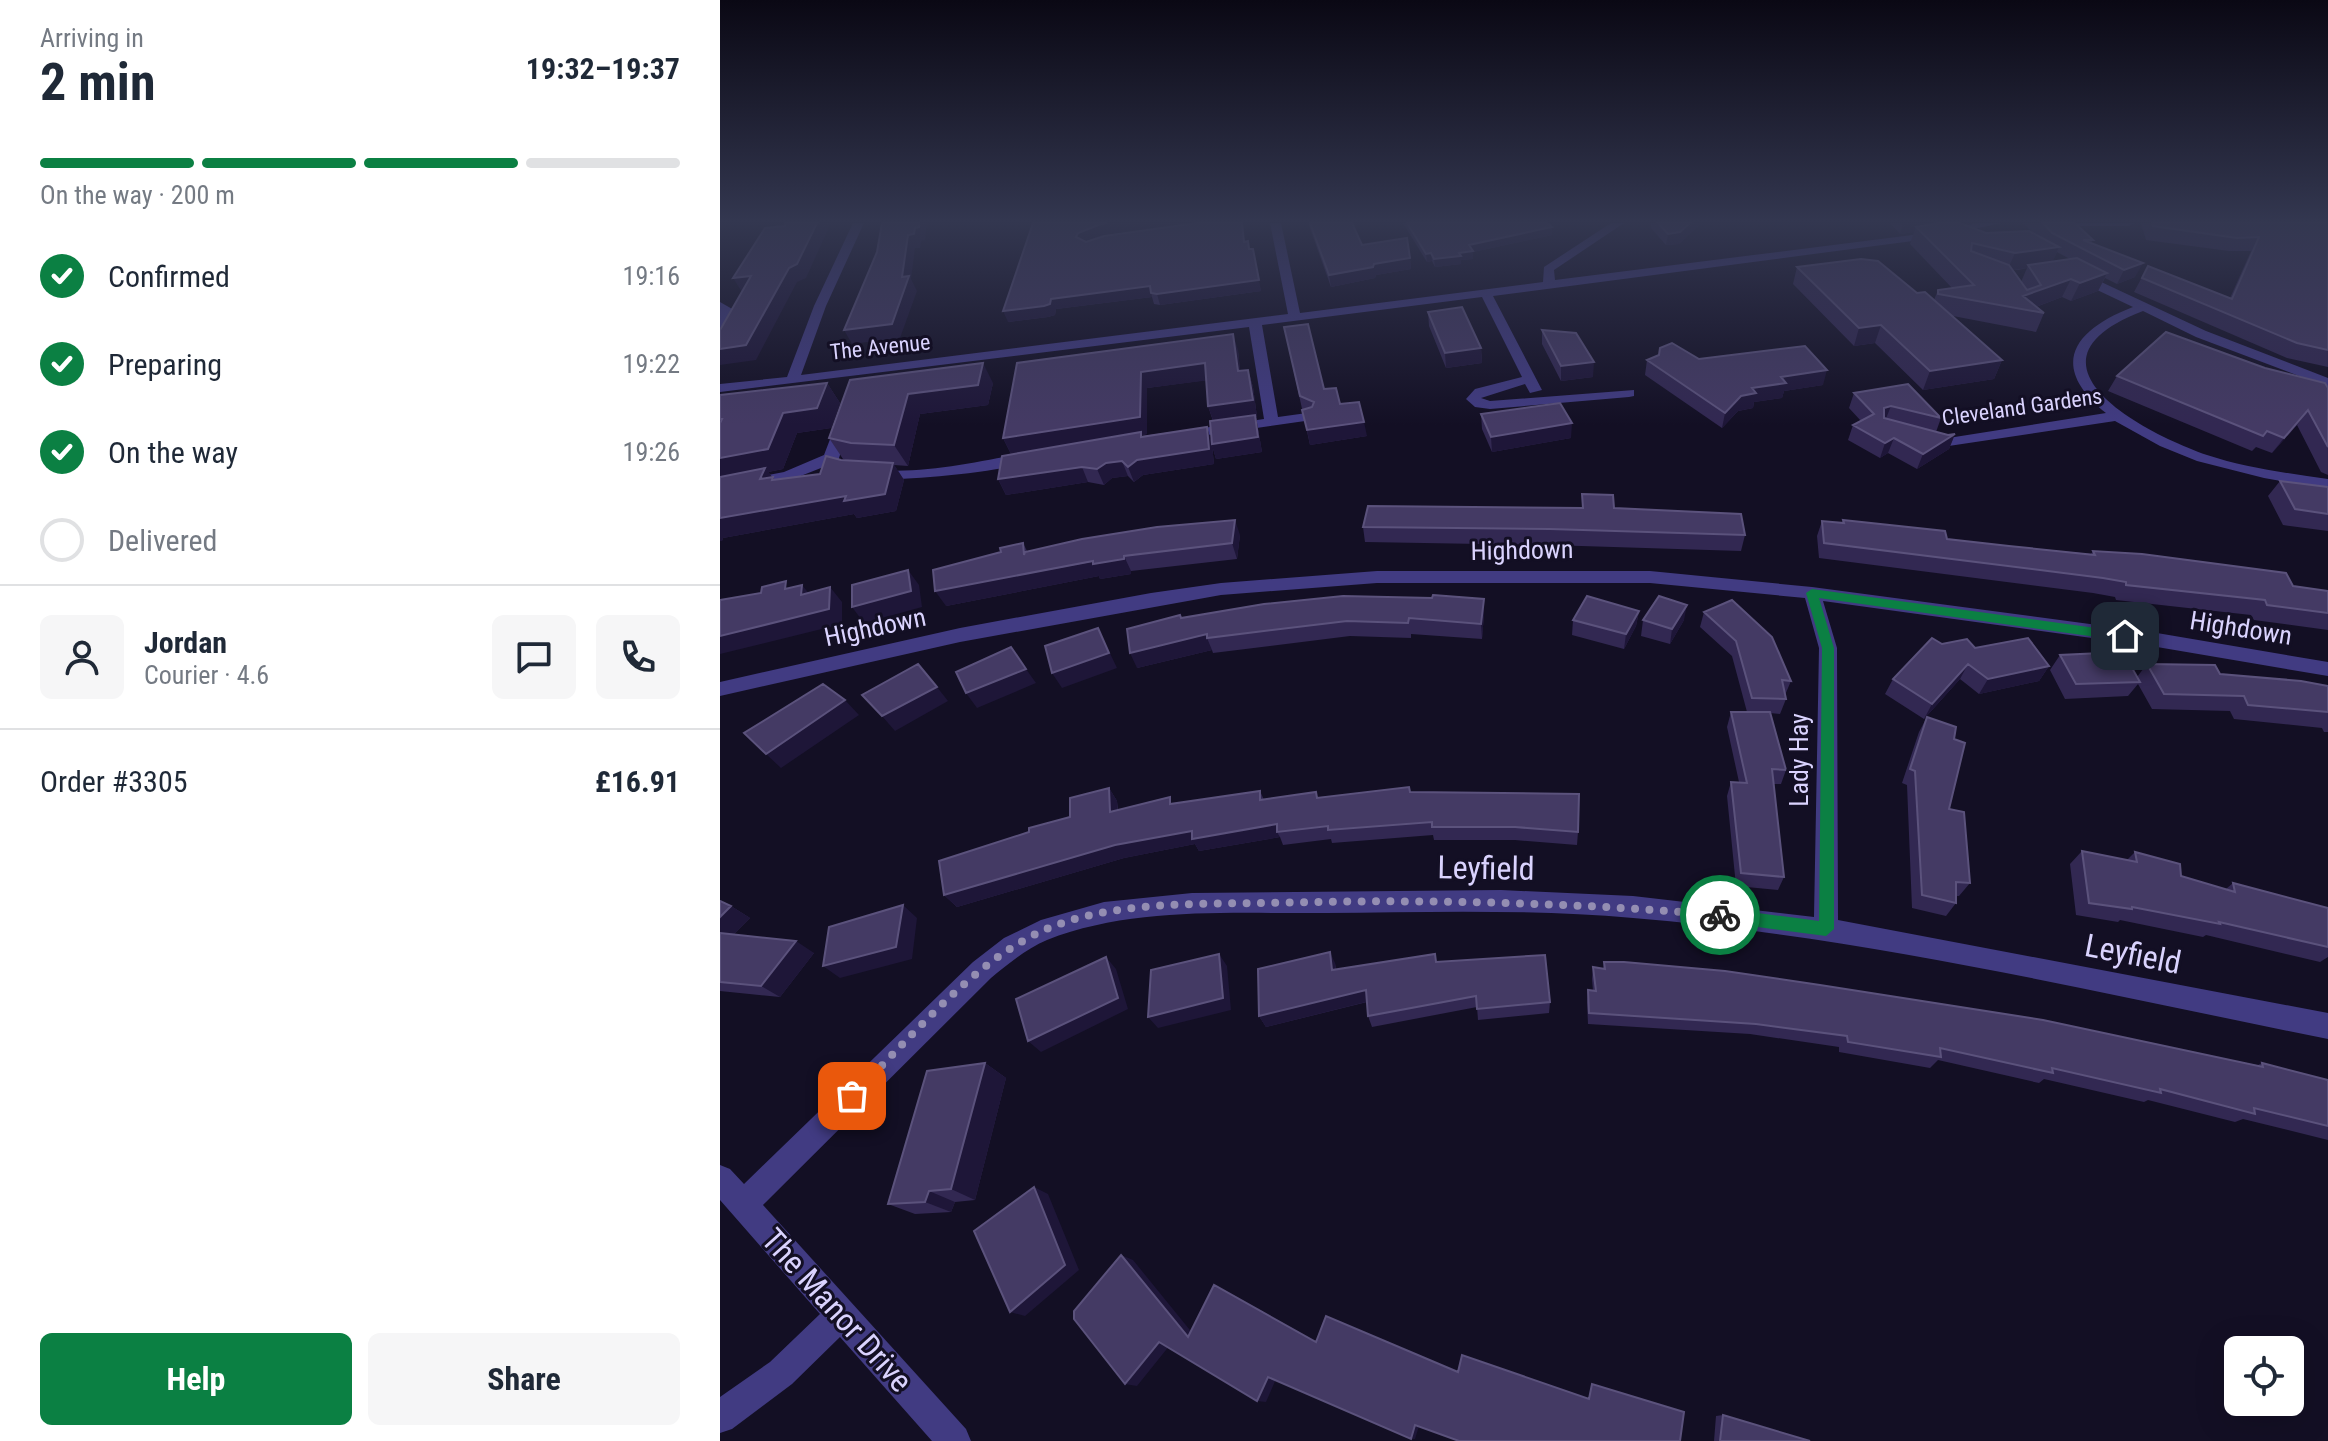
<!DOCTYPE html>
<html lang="en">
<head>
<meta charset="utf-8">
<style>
  :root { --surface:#fff; --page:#f6f6f7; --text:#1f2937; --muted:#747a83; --line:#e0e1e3; --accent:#0b8043 }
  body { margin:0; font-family:"Roboto Condensed",sans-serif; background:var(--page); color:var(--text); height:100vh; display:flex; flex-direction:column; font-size:30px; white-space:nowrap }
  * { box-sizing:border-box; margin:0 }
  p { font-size:26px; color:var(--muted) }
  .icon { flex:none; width:44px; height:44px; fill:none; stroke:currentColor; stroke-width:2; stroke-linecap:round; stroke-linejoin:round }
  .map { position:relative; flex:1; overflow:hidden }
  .drawer { display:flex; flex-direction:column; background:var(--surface); width:720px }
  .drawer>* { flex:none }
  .tools { position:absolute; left:1504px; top:1336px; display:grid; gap:16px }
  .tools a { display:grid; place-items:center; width:80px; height:80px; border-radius:12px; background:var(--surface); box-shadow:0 8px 32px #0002; font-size:40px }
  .pin { position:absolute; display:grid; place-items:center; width:68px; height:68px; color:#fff; margin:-34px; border-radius:16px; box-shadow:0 4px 12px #0006 }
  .courier { position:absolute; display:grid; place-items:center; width:80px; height:80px; margin:-40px; border:6px solid #0b8043; border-radius:50%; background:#fff; color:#222; box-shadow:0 2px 10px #0007 }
  .overview em { font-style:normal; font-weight:700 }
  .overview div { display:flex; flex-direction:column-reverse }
  .overview { display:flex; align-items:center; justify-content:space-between; height:136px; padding:0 40px }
  h1 { font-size:52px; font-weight:700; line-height:60px }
  .bar { display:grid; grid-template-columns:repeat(4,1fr); gap:12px 8px; align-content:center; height:96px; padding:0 40px }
  .bar i { height:10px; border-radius:6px; background:var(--line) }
  .bar .on { background:var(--accent) }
  .bar p { grid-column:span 4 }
  .line { display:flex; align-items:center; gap:20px; padding:0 40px; border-top:2px solid var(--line) }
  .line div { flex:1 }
  .round { display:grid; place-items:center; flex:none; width:84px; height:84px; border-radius:12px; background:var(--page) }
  ol { padding:0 40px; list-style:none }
  li { display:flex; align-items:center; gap:24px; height:88px }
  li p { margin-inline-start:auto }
  li .icon { padding:8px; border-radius:50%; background:var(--accent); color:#fff; stroke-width:4 }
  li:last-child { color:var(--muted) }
  li i { width:44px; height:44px; border:4px solid var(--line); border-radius:50% }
  .cta { display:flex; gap:16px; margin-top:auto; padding:16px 40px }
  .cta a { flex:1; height:92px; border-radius:12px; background:var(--accent); color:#fff; font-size:32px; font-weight:700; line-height:92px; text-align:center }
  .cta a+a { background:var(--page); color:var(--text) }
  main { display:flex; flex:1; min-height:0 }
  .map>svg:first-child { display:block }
</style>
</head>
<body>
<main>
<section class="drawer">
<div class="overview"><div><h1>2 min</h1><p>Arriving in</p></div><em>19:32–19:37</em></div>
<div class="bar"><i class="on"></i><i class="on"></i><i class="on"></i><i></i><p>On the way · 200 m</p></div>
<ol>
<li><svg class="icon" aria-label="check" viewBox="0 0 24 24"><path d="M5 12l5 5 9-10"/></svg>Confirmed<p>19:16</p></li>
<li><svg class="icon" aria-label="check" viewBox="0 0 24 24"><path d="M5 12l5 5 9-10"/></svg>Preparing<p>19:22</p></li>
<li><svg class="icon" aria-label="check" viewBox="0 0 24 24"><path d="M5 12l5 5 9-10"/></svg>On the way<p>19:26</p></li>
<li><i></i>Delivered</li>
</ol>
<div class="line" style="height:144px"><a class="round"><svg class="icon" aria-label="person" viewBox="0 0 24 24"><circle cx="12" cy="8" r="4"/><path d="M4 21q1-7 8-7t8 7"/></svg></a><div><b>Jordan</b><p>Courier · 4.6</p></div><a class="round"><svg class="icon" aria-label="chat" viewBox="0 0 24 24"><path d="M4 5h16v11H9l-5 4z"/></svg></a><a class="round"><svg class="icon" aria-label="phone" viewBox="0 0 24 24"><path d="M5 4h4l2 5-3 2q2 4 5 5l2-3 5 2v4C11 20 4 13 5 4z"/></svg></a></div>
<div class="line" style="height:104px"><div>Order #3305</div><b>£16.91</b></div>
<div class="cta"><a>Help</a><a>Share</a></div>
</section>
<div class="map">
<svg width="1608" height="1441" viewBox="0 0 1608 1441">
  <rect width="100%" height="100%" fill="#130f24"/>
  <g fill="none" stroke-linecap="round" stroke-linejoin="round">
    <path fill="#413b82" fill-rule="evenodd" d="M133,223H144L106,306L81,375L568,314L550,223H561L580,313L823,282L824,267L891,223H904L834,270L835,280L1208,233L1257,223H1281L1208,239L773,296L822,390L810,393L805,384L761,398L770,401L914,390V396L909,397L770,409L755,407L746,399L755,389L802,377L762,297L542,325L558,417L587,413L594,417L592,420L461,439L454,435L456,432L544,419L529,327L0,392V384L67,377L94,306Z
      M1329,223H1414L1409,226H1334Z
      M1354,273H1362L1486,331L1608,378V387L1476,337L1423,311C1292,361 1418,431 1487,455C1526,468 1567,473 1608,479V489L1544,478L1477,461L1440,446L1395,421L1222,447L1200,442V436L1222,439L1386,413C1328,366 1353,330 1413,307L1354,279Z
      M0,302L14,310L5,328L0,329Z
      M124,417L131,421L119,458V461C172,483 252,462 307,453L315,458C298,472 180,481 153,479C137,478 120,475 106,466L73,479L0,494V484L64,472L104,455L117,421Z
      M657,571H930L1092,587L1437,633L1608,662V676L1437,647L1103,601L1117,648L1118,920L1608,1013V1039C1378,993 1147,937 913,918C811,909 708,912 605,913C514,914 414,906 327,940C306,949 288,964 271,978L43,1205L246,1429L251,1441H212L120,1337L72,1384L12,1429L0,1433V1397L50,1362L100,1314L0,1200V1165L10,1169L24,1184L253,962L284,938L321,920L384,902L472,893L781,890L913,896L1094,917L1099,648L1085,598L930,583H657L501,595L240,642L0,696V682L240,628L431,593L501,583Z"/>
  </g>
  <path fill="#322852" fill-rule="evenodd" d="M313,223H470L385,234L366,242L528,241L541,291L440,305L434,304L432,297L336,309L335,315L328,317L288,322Z
    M588,223H632L642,245L690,258L691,269L656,275L655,278L611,287Z
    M683,223H827L832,235L753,252V259L741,260V264L715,267L712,261L707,262Z
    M931,223H981L959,244L946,245L931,228Z
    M1170,223H1207V225L1266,233H1313L1303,223H1355L1373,240L1371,243L1415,277L1397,284L1385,278L1378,291L1351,301L1342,297L1316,307L1324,313L1316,332L1233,316L1282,360L1274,379L1203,390L1155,343L1134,346L1073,284L1077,267L1197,293L1214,300L1218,290L1232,288L1190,244L1194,232L1180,234ZM1337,252L1348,258L1350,259L1332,262ZM1307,268L1301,282L1292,270H1298Z
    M1421,223H1608V367L1567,358L1414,292L1428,266L1510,298L1531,251H1509L1426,240Z
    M708,312L761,348L762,363L726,368L709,326Z
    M564,327L604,389L620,404L647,436L590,445Z
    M822,330L873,377L841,381L822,344Z
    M518,350L520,371L528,370L533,387L537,417H536L542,452L496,459L492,445L494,464L423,475L414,482L408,476L392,478L384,485L368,482L286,495L278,479L291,454L283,438ZM487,380L488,406L493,421L491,442L487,427L422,436V435L427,434V388Z
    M979,359L1103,385L1064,391L1062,398L1034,402L1033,408L1018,411L1002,428L925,375L927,360Z
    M1545,368L1608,388V475L1601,472L1577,425L1552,453L1536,447L1532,451L1388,391L1397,376Z
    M107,383L120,403L111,428L77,433L63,469L48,472L55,480L100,474L121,460L132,461L123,459L109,438L273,383L268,405L200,414L188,466L174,465L184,480L176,511L137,518L134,514L3,538L2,541H0V395Z
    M1134,393L1221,418L1216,432L1228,435L1235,434L1229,449L1197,469L1168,453L1160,458L1128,440L1133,425L1141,421L1129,408Z
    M761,414L851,438L772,452L762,429Z
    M1560,481L1608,487V531L1563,525L1548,496Z
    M862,494L894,508L1025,535L1021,551L829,545L645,542L643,527L862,508Z
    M1123,520L1227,539L1289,546L1371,554L1373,551L1573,586L1608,591V630L1534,620L1531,615L1396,600L1395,597L1373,593L1099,558L1097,536L1102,521L1122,523Z
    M520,535L517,559L411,571V574L380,579L379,576L226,606L281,552L303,543L307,551Z
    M919,611L916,626L904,649L852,635L853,620Z
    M984,612L1071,681L1065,695L1066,699L1060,714L1050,713L1066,770L1061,784H1054L1064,877L1058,890L1016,886L1007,796L1011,782H1019L1007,727L1011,712H1027L1012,656L980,627Z
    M764,614L762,639L691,634V638L630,636L493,653L492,650L417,668L462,618Z
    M923,620H964L950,644L921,636Z
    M1222,644L1255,648L1329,666L1319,681L1259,694L1240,679L1204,719L1165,694L1173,679Z
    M1340,655L1417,677L1427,664L1500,674L1608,686V732H1604L1602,728L1514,719L1510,711L1432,709L1418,684L1408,696L1345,699L1330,670Z
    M1207,717L1234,739L1229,809L1250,883L1239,896H1236V903L1226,916L1192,908L1187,785L1182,783L1199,732Z
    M389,788L397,801L398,810L453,804L540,791L544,800L690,792L858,832L857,845L795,840H714L713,835L612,843L611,839L563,845L560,837L479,851L475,844L404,858L237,907L224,895L309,832L350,817Z
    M1362,851L1407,860L1415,852L1461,876L1506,889L1513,883L1607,908L1608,907V957L1600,962L1486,935L1483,937L1400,920L1398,922L1356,915L1350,864Z
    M0,901L11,906L30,918L14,934L94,953L60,997L0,991Z
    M716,962L830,1002L829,1013L758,1020L757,1007L652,1027L648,1016L647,1002L546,1027L539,1016L615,963L616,970Z
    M884,962L1536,1066L1542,1063L1608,1080V1140L1523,1119L1515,1122L1428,1100L1424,1102L1324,1079L1319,1083L1218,1060L1210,1068L1119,1052V1047L1030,1034L868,1024L867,1002L868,990L873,991L872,979L873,967L883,969Z
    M265,1063L286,1078L255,1200L235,1202L231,1212L195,1214L168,1204Z
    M1003,1415L1090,1441H994L996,1416Z"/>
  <path fill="#1e1638" d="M97,223H111L86,278L77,282L36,360L0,365V349L69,268Z
    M199,223H207L205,240L201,241L200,248H195L191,279L197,291L180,338L132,344L124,330L188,235Z
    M387,223H470L385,234L362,243L356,237L358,233L381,224Z
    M970,223H981L959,244L946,245L948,234Z
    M1183,223H1207L1205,230L1196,227L1194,232L1180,234Z
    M832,227V235L753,252V259L741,260V264L715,267L714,259L739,253L749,245Z
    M1339,247L1331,265H1308L1307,268L1287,271L1295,253Z
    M533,249L541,291L440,305L437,294Z
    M711,253L712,261L707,262L706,254Z
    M690,258L691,269L656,275L655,278L611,287L609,275L654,264Z
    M1423,263L1415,277L1397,284L1404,270Z
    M1387,273L1378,291L1351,301L1360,283Z
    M31,276L22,292L13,278Z
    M1351,279L1342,297L1307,310L1303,296Z
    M430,286L432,297L336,309L335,315L328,317L288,322L283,311L331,299Z
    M1161,325L1155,343L1134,346L1139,328Z
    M513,334L518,350L522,388L518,371Z
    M761,348L762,363L726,368L725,353Z
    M1282,360L1274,379L1203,390L1210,371Z
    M874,362L873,377L841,381V366Z
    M263,363L273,383L268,405L200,414L188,466L174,445L188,394Z
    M485,363L490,380L427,388V434L422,435L427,447L292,456L283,438L421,372Z
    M528,370L533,387L537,417H536L542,452L496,459L492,445L494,464L423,475L414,482L408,467L417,460L487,427L492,444L494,423L488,406Z
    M1107,370L1103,385L1064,391L1062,398L1034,402L1033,408L1018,411L1002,428L1005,413L1021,396L1032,388L1061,377Z
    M107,383L120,403L111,428L77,433L63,469L48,472L66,494L0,481V458L63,413Z
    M1171,406L1165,421L1159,423L1164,408Z
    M1588,410L1577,425L1552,453L1564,438Z
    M644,422L647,436L590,445L587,430Z
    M852,423L851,438L772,452L771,437Z
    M1235,434L1229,449L1197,469L1203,454Z
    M1174,438L1168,453L1160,458L1165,443Z
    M402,461L408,476L392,478L384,485L377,469L386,463Z
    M173,463L184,480L176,511L137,518L134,514L3,538L2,541H0V518Z
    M362,467L368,482L286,495L278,479Z
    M515,520L520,535L517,559L512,543Z
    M404,556L411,571V574L380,579L379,576L226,606L215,591Z
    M188,570L199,585L202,607L144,623L132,607Z
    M82,585L95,601L81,595Z
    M110,587L122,602V624L0,654V636Z
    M764,599V614L762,639L761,624Z
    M967,605L964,620L950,644L952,629Z
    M919,611L916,626L904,649L906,634Z
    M378,628L397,668L342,688L332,673Z
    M487,634V638L492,650L417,668L410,653Z
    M1248,664L1240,679L1204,719L1212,704Z
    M1329,666L1319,681L1259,694L1268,679Z
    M306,669L316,683L257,708L246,693Z
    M217,687L228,701L175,731L162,716Z
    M125,700L139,715L61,768L46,754Z
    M389,788L397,801L398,824L390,812Z
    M557,824V832L560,837L479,851L475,844L404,858L237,907L224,895L395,845L472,831Z
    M183,905L197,918L192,959L120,978L103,966Z
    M11,906L30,918L5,943L0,940V917Z
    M76,941L94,953L60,997L41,986Z
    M610,952L615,963L617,982L612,970Z
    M499,954L507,966L511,1010L438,1028L428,1017Z
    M386,957L396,969L408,1009L321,1052L308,1041Z
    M646,990L650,1001L546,1027L539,1016Z
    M265,1063L286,1078L255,1200L231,1189Z
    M314,1187L328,1194L359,1270L305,1316L290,1312Z
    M209,1191L235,1202L231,1212L205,1202Z
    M401,1255L413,1260L478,1340L468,1337Z
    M439,1342L450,1345L417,1386L405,1384Z
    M548,1377L556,1379L546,1402L537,1401Z
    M695,1425L699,1426L695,1439H691Z"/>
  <path fill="#443a64" stroke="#5b527c" stroke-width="2" d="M65,223H97L77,264L69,268L26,345L0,349V330L31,276L13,278L45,228L65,226Z
    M162,223H199V227L195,228L194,234L188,235L182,277L189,276L172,324L124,330L157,252Z
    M313,223H387L381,224L358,233L356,237L366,242L384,236L477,223H522L524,242L528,241L529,249H533L539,280L437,294L431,293L430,286L331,299L330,304L324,306L283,311Z
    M590,223H632L642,245L687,238L690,258L654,264L653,267L609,275Z
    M687,223H827L832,227L749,245L753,251L739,253L741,256L714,259L711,253L706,254Z
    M938,223H970L960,232L948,234Z
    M1218,223H1240L1266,233L1309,231L1339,247L1295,253L1252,243L1251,251L1289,265L1307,290L1321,285L1308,265L1357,258L1387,273L1360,283L1351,279L1303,296L1324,313L1218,294V290L1254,285L1196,227Z
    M1323,223H1355L1373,240H1363L1423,263L1404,270L1332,233Z
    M1432,223H1608V350L1577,343L1422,278L1428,266L1512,299L1539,237L1517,238L1433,226Z
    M1141,259L1158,261L1197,293L1205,292L1282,360L1210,371L1161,325L1139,328L1077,267Z
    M742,307L761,348L725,353L708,312Z
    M588,324L604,389L616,388L620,404L639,402L644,422L587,430L582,410L592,407L594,402L580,396L564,327Z
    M822,330L856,333L874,362L841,366Z
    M1446,332L1545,368L1605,383L1608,388V447L1588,410L1564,438L1547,431L1543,436L1397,376Z
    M513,334L518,371L528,370L533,400L488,406L485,363L421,372L420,417L283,438L297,363Z
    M952,343L979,359L1085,346L1107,370L1061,377L1066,383L1032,388L1036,393L1021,396L1005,413L927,360L939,355L940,348Z
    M263,363L258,385L188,394L174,445L131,443L109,438L130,380Z
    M107,383L97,408L63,413L48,449L0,458V423L2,419H0V395Z
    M1188,384L1221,418L1171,406L1164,408V418L1228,435L1235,434L1203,454L1174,438L1165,443L1133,425L1154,414L1134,393Z
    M840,403L852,423L771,437L761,414Z
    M535,415L538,437L492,444L490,421Z
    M487,427L489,449L417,460L408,467L402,461L386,463L377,469L362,467L278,479L282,456L421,432V437Z
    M106,456L121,460L173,463L165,494L124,501L126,496L0,518V477L45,468L40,479L53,477L52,480L100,474Z
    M1560,481L1608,487V514L1575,509Z
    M862,494L893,495L894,508L1021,514L1025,535L830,529L643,527L648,506L863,508Z
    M515,520L512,543L404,556V559L373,564V561L215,591L213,570L281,552L280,548L303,543L304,555L305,552L362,539L437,527Z
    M1123,520L1225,531L1227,539L1289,546L1375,555L1373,551L1422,554L1566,573L1573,586L1608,591V613L1547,605L1545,600L1406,585V582L1383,578L1104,543L1102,521L1124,523Z
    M188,570L191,591L132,607V585Z
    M66,581L65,589L82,585L81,595L110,587L109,609L0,636V600L41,593L42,587Z
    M713,595L764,599L761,624L689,618L688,623L627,621L487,638V634L410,653L407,629L460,615L461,618L544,604L623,596L712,598Z
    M867,596L919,611L906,634L853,620Z
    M939,596L967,605L952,629L923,620Z
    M1012,600L1052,637L1071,681L1062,680L1066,699L1032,698L1016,641L984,612Z
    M378,628L389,653L332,673L325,646Z
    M1212,638L1222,644L1247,639L1255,648L1308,638L1329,666L1268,679L1248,664L1212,704L1173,679Z
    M291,647L306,669L246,693L236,672Z
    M1403,652L1420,682L1356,684L1340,655Z
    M198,664L217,687L162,716L142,695Z
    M1427,664L1495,665L1500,674L1581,681L1608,686V712L1528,705L1524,696L1444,694Z
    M103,684L125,700L46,754L24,733Z
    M1011,712H1050L1066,770L1052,769L1064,877L1021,873L1011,782L1027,783Z
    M1207,717L1236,727L1234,739L1245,743L1229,809L1244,812L1250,883L1236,882V903L1202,895L1195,771L1190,769Z
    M689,787L690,792L859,794L858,832L795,827H712V822L608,830V826L557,832V824L472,839V831L395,845L224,895L219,861L309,832V828L350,817V798L389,788L390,812L450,797V804L540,791V800L596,792L597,798Z
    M1362,851L1417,862L1415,852L1460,864L1461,876L1515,892L1513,883L1608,908V947L1499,922L1500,924L1412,907V909L1369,903Z
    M0,901L11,906L0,917Z
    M183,905L176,947L103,966L109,927Z
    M0,933L76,941L41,986L0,982Z
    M610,952L612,970L715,954L716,962L825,955L830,1002L757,1009L756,996L648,1016L646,990L539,1016L538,969Z
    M499,954L503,998L428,1017L431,970Z
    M386,957L398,998L308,1041L296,999Z
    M884,962H904L1005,971L1100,985L1323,1020L1543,1067L1542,1063L1608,1080V1126L1534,1108L1535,1114L1440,1089L1441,1093L1332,1068L1333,1073L1220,1048L1221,1057L1128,1042L1127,1036L1036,1024L869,1013L868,990L876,991L873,967L885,969Z
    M265,1063L231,1189L209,1191L205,1202L168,1204L207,1071Z
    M314,1187L345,1265L290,1312L254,1231Z
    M401,1255L468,1337L494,1285L596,1342L606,1316L738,1372L742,1355L869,1399L872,1384L964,1412L960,1441H739L695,1425L691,1439L548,1377L537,1401L439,1342L405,1384L354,1319V1311Z
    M1003,1415L1090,1441H1000Z"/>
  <linearGradient id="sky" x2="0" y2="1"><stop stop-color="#0a0814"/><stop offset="0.52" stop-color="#333750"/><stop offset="1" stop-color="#333750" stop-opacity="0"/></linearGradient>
  <rect width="1608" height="425" fill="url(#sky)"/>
  <path fill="#0b8043" d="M1092,589L1405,632L1411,636L1405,641L1099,598L1114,648V929L1106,936L1000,922L992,915L1000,908L1099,921L1102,648L1086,593Z"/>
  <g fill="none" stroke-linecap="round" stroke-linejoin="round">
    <path stroke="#948eb2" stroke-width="8" stroke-dasharray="0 14.4" d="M132,1096C186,1043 250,965 318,933C383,901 475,904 545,903C697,899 848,902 1000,915"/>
  </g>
  <g text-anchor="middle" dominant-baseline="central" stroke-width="6" stroke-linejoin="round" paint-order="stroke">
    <g font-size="22" fill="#dad3fe" stroke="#130f24">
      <text transform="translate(160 347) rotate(-6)">The Avenue</text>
      <text transform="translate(1302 407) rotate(-8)">Cleveland Gardens</text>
    </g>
    <g font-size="26" fill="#dad3fe" stroke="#130f24">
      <text transform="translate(802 550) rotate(-1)">Highdown</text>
      <text transform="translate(155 627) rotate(-12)">Highdown</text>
      <text transform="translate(1521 628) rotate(9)">Highdown</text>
      <text transform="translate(1079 760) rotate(-90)">Lady Hay</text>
    </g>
    <g font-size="32" fill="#dad3fe" stroke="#130f24">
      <text transform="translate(766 868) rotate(1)">Leyfield</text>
      <text transform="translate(1413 954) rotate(11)">Leyfield</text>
      <text transform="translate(117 1310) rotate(48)">The Manor Drive</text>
    </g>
  </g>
</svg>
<div class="tools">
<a><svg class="icon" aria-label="locate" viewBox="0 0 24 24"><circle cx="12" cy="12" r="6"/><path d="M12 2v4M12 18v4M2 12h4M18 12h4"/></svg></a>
</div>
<div class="pin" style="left:132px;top:1096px;background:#ea580c"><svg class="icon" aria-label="bag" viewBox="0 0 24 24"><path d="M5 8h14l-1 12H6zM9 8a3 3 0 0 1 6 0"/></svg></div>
<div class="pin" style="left:1405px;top:636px;background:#1f2937"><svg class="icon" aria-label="home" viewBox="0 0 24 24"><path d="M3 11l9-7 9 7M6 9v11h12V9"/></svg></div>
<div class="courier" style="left:1000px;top:915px"><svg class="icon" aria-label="bike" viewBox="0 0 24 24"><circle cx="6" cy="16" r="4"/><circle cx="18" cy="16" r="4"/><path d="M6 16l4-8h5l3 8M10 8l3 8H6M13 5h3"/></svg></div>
</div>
</main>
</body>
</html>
